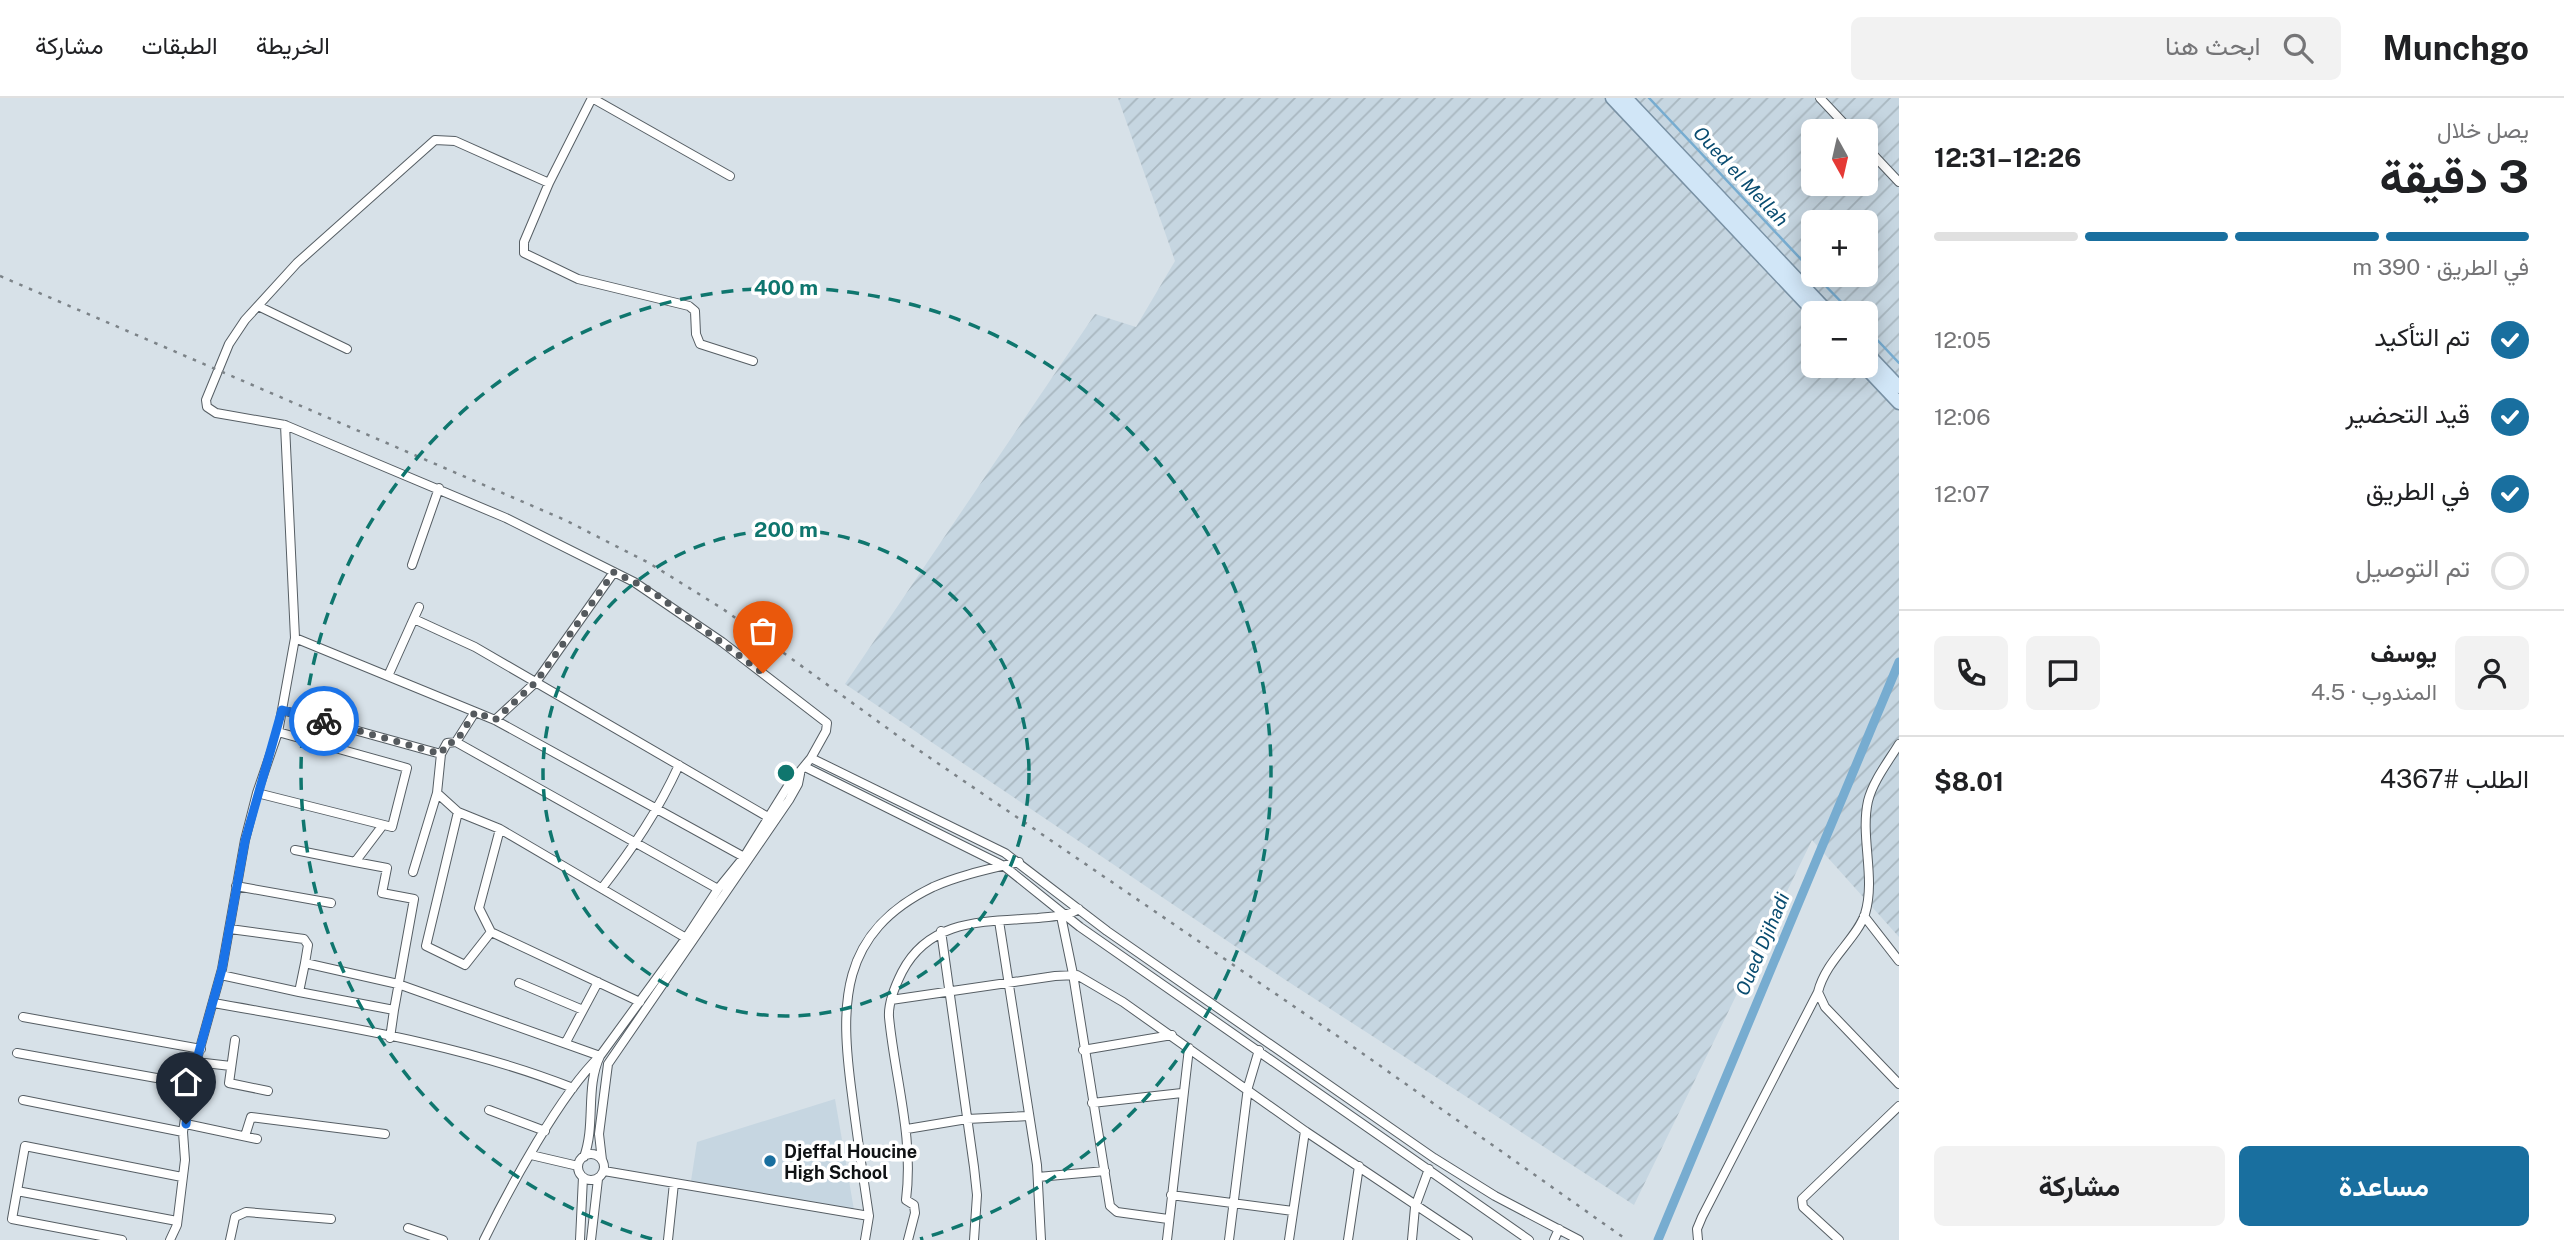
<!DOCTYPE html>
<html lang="ar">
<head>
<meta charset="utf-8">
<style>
  :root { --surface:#fff; --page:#f2f2f2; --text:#202124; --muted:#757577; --line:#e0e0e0; --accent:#196f9f }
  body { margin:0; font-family:"Public Sans",Vazirmatn,sans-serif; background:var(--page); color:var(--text); direction:rtl; height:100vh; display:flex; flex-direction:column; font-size:26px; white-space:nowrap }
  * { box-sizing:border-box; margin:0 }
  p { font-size:23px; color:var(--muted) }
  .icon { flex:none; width:38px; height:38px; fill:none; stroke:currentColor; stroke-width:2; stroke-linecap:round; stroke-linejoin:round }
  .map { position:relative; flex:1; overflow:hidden; direction:ltr }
  .sheet { display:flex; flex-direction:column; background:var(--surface); width:665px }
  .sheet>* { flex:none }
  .needle { width:46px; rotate:172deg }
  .controls { position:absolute; left:1801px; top:21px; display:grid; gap:14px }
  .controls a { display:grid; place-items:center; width:77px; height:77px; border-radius:10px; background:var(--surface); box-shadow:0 4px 18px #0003; font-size:35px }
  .pin { position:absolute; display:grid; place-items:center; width:60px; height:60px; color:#fff; margin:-72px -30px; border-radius:50% 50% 50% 0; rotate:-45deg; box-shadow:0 0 7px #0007 }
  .pin .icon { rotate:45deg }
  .courier { position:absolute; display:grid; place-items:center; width:70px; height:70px; margin:-35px; border:5px solid #1a73e8; border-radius:50%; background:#fff; color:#222; box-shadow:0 2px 9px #0007 }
  .summary em { font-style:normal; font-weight:700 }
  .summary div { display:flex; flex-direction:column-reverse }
  .summary { display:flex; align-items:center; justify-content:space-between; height:119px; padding:0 35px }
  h1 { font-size:46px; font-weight:700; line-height:52px }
  .bar { display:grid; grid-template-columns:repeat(4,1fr); gap:10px 7px; align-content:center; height:84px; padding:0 35px }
  .bar i { height:9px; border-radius:5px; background:var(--line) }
  .bar .selected { background:var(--accent) }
  .bar p { grid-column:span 4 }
  .line { display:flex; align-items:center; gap:18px; padding:0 35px; border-top:2px solid var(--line) }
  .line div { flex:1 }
  .round { display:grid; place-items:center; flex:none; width:74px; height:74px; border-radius:10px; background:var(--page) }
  ol { padding:0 35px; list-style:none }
  li { display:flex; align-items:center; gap:21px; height:77px }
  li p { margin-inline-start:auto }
  li .icon { padding:7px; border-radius:50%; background:var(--accent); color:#fff; stroke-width:4 }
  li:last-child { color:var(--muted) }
  li i { width:38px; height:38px; border:4px solid var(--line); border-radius:50% }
  .button { display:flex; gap:14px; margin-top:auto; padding:14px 35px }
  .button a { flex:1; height:80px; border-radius:10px; background:var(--accent); color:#fff; font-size:28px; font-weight:700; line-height:80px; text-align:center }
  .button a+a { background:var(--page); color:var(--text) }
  header { display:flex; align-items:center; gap:42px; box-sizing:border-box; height:98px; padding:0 35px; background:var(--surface); border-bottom:2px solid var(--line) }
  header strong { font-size:33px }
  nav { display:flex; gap:38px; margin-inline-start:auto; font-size:24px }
  .search { width:490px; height:63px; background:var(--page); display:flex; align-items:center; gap:18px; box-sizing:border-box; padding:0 24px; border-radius:10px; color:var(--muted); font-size:26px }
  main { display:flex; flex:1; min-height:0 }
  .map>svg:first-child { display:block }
</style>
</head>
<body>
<header>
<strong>Munchgo</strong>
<div class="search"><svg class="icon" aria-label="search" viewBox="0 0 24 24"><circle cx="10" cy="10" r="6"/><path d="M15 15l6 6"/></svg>ابحث هنا</div>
<nav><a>الخريطة</a><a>الطبقات</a><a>مشاركة</a></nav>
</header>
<main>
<section class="sheet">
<div class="summary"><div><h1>3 دقيقة</h1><p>يصل خلال</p></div><em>12:26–12:31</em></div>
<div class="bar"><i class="selected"></i><i class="selected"></i><i class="selected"></i><i></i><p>في الطريق · 390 m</p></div>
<ol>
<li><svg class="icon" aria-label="check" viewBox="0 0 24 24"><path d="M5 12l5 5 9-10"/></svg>تم التأكيد<p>12:05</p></li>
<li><svg class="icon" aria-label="check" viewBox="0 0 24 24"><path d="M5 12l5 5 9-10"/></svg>قيد التحضير<p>12:06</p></li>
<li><svg class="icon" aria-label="check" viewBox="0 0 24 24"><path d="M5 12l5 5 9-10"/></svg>في الطريق<p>12:07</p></li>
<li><i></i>تم التوصيل</li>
</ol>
<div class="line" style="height:126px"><a class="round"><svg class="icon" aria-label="person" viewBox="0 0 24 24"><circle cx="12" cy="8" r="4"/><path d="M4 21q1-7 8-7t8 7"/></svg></a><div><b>يوسف</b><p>المندوب · 4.5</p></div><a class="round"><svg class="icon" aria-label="chat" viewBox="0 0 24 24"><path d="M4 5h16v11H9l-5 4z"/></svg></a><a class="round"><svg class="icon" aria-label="phone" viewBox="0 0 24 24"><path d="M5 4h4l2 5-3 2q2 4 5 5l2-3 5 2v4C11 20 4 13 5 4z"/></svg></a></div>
<div class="line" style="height:91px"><div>الطلب #4367</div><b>$8.01</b></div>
<div class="button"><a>مساعدة</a><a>مشاركة</a></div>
</section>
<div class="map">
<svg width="1899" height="1142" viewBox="0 0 1899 1142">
  <defs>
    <pattern id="industrial-furrows" width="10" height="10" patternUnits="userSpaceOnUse" patternTransform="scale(1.75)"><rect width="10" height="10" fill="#c6d6e1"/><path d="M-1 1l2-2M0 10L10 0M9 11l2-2" fill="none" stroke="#a9b7c0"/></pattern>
  </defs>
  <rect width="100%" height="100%" fill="#d7e1e8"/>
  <path fill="#c6d6e1" d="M835,1001L854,1112L691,1083L697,1044Z"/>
  <path fill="url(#industrial-furrows)" fill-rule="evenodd" d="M1118,0H1899V839L1812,742L1634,1107L1284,881L845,586L1095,216L1136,229L1175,163ZM1813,33H1866V86H1813ZM1813,124H1866V177H1813ZM1813,215H1866V268H1813Z"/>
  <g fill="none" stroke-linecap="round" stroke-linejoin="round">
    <path stroke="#77acd0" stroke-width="2.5" d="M1649,0L1813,174
      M1815,177L1852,215
      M1866,230L1899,265"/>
    <path stroke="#77acd0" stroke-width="9" d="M1658,1142L1899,564"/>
    <g stroke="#565e64" stroke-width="10">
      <path id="street" d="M592,0L730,78
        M1820,0L1851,33
        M1866,49L1899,84
        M549,85L524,144V155L578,181L689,208L695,213L696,236L700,246L753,263
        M258,208L347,251
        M285,327L506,420L634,484L722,544L827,625L826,633L811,660L788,688L744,759L718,791L686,840L600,958C585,990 596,1026 584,1059
        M412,467L439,390
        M414,521L475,549L768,719
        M295,540L495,622L744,759
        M388,578L419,509
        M282,612L441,656L447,645L456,644L718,791
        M495,622L536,584L614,474
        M456,644L475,614
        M1899,646C1888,664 1873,683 1868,703C1860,739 1876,780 1865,816C1856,842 1826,862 1818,894L1825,909L1899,986
        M441,656L437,695L458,714L500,731L686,840
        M811,660L1005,755L1107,833L1434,1060L1495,1098L1579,1142
        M805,669L1004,768L1080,829L1529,1142
        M257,695L392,729L407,670L278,634
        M458,714L426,848L465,867L491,834L479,810L500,731
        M295,752L355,764L383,727
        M355,764L387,770L382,795L414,801L394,912
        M413,774L437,695
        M236,788L331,805
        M602,790C633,750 658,713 679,667
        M1061,818L1073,876L1110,1108L1117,1114L1168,1121
        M1864,818L1899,863
        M999,823L1037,1067L1041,1142
        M230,831L304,841L308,847L305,865
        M941,833L974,1069L977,1097L974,1142
        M491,834L640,904
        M221,877L299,894L305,865L398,886L600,958C560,996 509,1091 484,1142
        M519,885L583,912
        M299,894L394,912L390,940
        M891,902L1055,878L1077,877L1123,904L1305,1033L1468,1142
        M214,905C335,927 459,945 573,990
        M23,919L201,951
        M235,942L229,985L268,993
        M566,944L598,884
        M1083,952L1172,937
        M17,955L190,986
        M196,964L231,968
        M23,1002L183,1034
        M1092,1005L1182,995
        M489,1012L545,1033
        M186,1026L257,1041
        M907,1031L967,1021L1029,1018
        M245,1038L251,1019L385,1036
        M578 1069a13 13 0 1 1 26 0a13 13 0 1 1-26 0Z
        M531,1057L578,1068
        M602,1062L599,1036L608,966L789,702L798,686L800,676
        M604,1073L869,1118
        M1038,1079L1105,1073
        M17,1093L177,1123
        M1171,1097L1293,1113
        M408,1130L443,1142
        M122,1142L12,1121L25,1048L182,1079
        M170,1142L177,1127L185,1062L183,1034L190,986L222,871L245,742L257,695L278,634L295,540L285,327L216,315L207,309L206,302L229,246L245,222L297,165L435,42L455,43L549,85L592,0
        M230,1142L235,1119L246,1114L331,1121
        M580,1142L583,1079
        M591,1142L598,1081
        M668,1142L674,1085
        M865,1142L869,1118C863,1078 857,1037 852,997C840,907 838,835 933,789C960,777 990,771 1019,764
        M908,1142L915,1115L914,1107L906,1102C914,1039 895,981 889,919C888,904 895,888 902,874C930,820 985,824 1038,820C1053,818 1066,819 1079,811
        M1167,1142L1189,950
        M1229,1142L1248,989L1259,952
        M1289,1142L1305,1033
        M1348,1142L1359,1068
        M1412,1142L1415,1109L1429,1071
        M1554,1142L1559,1131
        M1698,1142L1697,1131L1702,1119L1818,894
        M1839,1142L1803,1109L1802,1101L1899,1008"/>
    </g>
    <g stroke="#7991a4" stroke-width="15">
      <path id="primary" d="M1612,0L1815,215
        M1626,0L1829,215
        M1866,254L1899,289
        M1864,268L1899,305"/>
    </g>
    <use href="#street" stroke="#fff" stroke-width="8"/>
    <use href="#primary" stroke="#d1e6f7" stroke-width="12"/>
    <path stroke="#7c8388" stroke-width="2.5" stroke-dasharray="3.5 7" stroke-linecap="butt" d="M0,178L565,422L649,465L723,511L898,638L1352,948L1627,1142"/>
  </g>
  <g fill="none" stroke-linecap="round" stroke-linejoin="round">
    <path stroke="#555a5e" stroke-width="7" stroke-dasharray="0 12.6" d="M324,623L441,656L447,645L456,644L475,614L495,622L536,584L614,474L650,492L763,575"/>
    <path stroke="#1a73e8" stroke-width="9" d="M186,1026L190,986L222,871L245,743L282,612L324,623"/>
  </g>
  <g fill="none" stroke="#0f766e" stroke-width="3.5" stroke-dasharray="12 9">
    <circle cx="786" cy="675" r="243"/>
    <path d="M652 1141A485 485 0 1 1 920 1141"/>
  </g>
  <circle fill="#196f9f" stroke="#fff" stroke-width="2.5" cx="770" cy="1063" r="7"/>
  <g text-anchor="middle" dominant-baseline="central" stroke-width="7" stroke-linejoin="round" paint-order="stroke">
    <g font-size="18" font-weight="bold" fill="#0f1214" stroke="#fff" text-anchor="start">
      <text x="784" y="1053">Djeffal Houcine<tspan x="784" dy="21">High School</tspan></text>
    </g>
    <g font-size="19" font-style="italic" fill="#094c70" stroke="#fff">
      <text transform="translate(1741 78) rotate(47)">Oued el Mellah</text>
      <text transform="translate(1762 846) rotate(-67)">Oued Djihadi</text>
    </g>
  </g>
  <circle cx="786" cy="675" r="10" fill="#0f766e" stroke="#fff" stroke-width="3.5"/>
  <g font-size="21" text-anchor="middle" font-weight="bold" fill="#0f766e" stroke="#fff" stroke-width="7" stroke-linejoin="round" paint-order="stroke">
    <text x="786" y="197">400 m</text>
    <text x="786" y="439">200 m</text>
  </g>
</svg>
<div class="controls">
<a><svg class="needle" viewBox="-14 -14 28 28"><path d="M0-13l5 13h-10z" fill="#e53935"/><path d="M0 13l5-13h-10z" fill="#757577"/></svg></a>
<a>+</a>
<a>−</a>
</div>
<div class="pin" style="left:763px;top:575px;background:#ea580c"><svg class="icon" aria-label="bag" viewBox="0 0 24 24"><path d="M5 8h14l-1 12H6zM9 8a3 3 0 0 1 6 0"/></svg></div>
<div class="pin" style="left:186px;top:1026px;background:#1f2937"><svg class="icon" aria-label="home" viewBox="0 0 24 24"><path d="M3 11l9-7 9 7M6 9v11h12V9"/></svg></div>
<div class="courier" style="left:324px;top:623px"><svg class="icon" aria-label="bike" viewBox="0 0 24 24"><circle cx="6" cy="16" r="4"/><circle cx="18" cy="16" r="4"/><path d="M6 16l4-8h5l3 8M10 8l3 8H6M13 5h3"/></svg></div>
</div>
</main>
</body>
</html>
